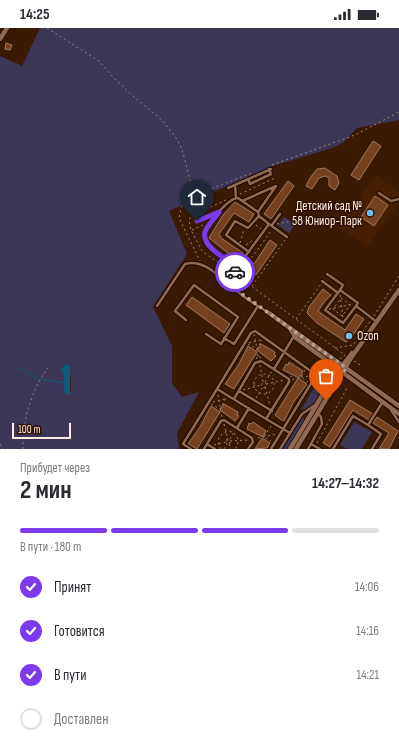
<!DOCTYPE html>
<html lang="ru">
<head>
<meta charset="utf-8">
<style>
  :root { --surface:#fff; --page:#f2f2f3; --text:#2b2b33; --muted:#7c7c81; --line:#e1e1e2; --accent:#7c3aed }
  body { margin:0; font-family:"Sofia Sans Condensed",sans-serif; background:var(--page); color:var(--text); height:100vh; display:flex; flex-direction:column; font-size:15px; white-space:nowrap }
  * { box-sizing:border-box; margin:0 }
  p { font-size:13px; color:var(--muted) }
  .icon { flex:none; width:22px; height:22px; fill:none; stroke:currentColor; stroke-width:2; stroke-linecap:round; stroke-linejoin:round }
  .map { position:relative; height:421px; overflow:hidden }
  .details { display:flex; flex-direction:column; background:var(--surface); flex:1 }
  .details>* { flex:none }
  .scale { position:absolute; left:12px; bottom:10px; width:59px; box-sizing:border-box; padding-left:4px; border:2px solid #ffece1; border-top:0; font-size:11px; line-height:14px; white-space:nowrap; color:#ffece1; -webkit-text-stroke:3px #301000; paint-order:stroke }
  .pin { position:absolute; display:grid; place-items:center; width:34px; height:34px; color:#fff; margin:-41px -17px; border-radius:50% 50% 50% 0; rotate:-45deg; box-shadow:0 0 4px #0007 }
  .pin .icon { rotate:45deg }
  .courier { position:absolute; display:grid; place-items:center; width:40px; height:40px; margin:-20px; border:3px solid #7c3aed; border-radius:50%; background:#fff; color:#222; box-shadow:0 1px 5px #0007 }
  .headline em { font-style:normal; font-weight:700 }
  .headline div { display:flex; flex-direction:column-reverse }
  .headline { display:flex; align-items:center; justify-content:space-between; height:68px; padding:0 20px }
  h1 { font-size:26px; font-weight:700; line-height:30px }
  .bar { display:grid; grid-template-columns:repeat(4,1fr); gap:6px 4px; align-content:center; height:48px; padding:0 20px }
  .bar i { height:5px; border-radius:3px; background:var(--line) }
  .bar .current { background:var(--accent) }
  .bar p { grid-column:span 4 }
  ol { padding:0 20px; list-style:none }
  li { display:flex; align-items:center; gap:12px; height:44px }
  li p { margin-inline-start:auto }
  li .icon { padding:4px; border-radius:50%; background:var(--accent); color:#fff; stroke-width:4 }
  li:last-child { color:var(--muted) }
  li i { width:22px; height:22px; border:2px solid var(--line); border-radius:50% }
  .status { display:flex; justify-content:space-between; align-items:center; height:28px; padding:0 20px; background:var(--surface); direction:ltr }
  .status svg { height:11px; fill:currentColor }
  .map>svg:first-child { display:block }
</style>
</head>
<body>
<div class="status"><b>14:25</b><svg viewBox="0 0 49 12"><path d="M0 12V9h3v3zM5 12V6h3v6zM10 12V3h3v9zM15 12V0h3v12zM26 1h20v11H26zM47 4h2v5h-2z"/></svg></div>
<div class="map">
<svg width="399" height="421" viewBox="0 0 399 421">
  <rect width="100%" height="100%" fill="#3b1a03"/>
  <path fill="#461f02" d="M376,147L399,164V175L367,220L339,199Z"/>
  <path fill="#3c3657" fill-rule="evenodd" d="M40,0H399V92L357,100L343,115L332,120L276,137L169,183L187,226L153,279L172,318V355L182,369L199,364L177,405L179,421H0V28L22,38ZM70,338L71,363C63,353 63,349 70,338Z
    M284,189L295,196L289,205L278,197Z
    M322,347L329,351L312,378L300,383Z
    M302,390H304L305,393L288,421H283Z
    M354,394L372,404L362,421H347L340,417Z"/>
  <path fill="#0d5c7c" d="M66,336L70,338V368L64,364V348L61,341Z"/>
  <g fill="none" stroke-linecap="round" stroke-linejoin="round">
    <path stroke="#0d5c7c" stroke-width="1" d="M18,340L40,351L65,355"/>
  </g>
  <path fill="#75411e" stroke="#a0775f" d="M6,15L12,17L10,22L5,21Z
    M373,113L381,118L359,152L351,147Z
    M325,140L337,148L339,155L335,162L329,158V150L325,148L319,150L312,161L306,158L310,150L317,141Z
    M288,153L294,158L271,191L264,186Z
    M375,168L388,177L374,198L361,189Z
    M235,174L254,186L249,194L234,185L219,206L221,210L243,225L238,233L209,210L223,187Z
    M270,212L277,217L256,247L243,239L248,233L254,236Z
    M323,261L331,267L325,273L318,283L326,289L345,302L356,286L364,291L351,310L346,314L317,295L307,285L309,279Z
    M192,269L230,296L224,305L186,277Z
    M261,316L275,324L274,327L276,328L271,333L257,322Z
    M248,318L257,324L234,361L225,356L239,336Z
    M289,334L303,343L299,350L283,342L286,336L288,337Z
    M298,350L307,356L293,375L284,393L280,391L275,387Z
    M322,352L326,354L323,359L319,357Z
    M350,372L373,386L369,392L353,382L330,419L323,415Z
    M224,376L238,384L237,387L239,388L235,393L220,382Z
    M211,378L220,384L197,421L188,416L200,399Z
    M377,389L398,403L389,421H379L389,405L373,395Z
    M253,394L266,403L263,409L247,401L249,395L251,396Z
    M262,410L270,415L267,420L255,421Z"/>
  <g fill="none" stroke-linecap="round" stroke-linejoin="round">
    <g stroke="#1d0600" stroke-width="4.5">
      <path id="service" d="M248,151L250,156L271,146L269,141
        M235,157L236,170
        M228,160L271,141
        M379,165L391,173L399,171
        M242,173L276,158L258,184
        M197,193L219,184
        M272,197L280,186
        M249,224L226,207L235,193L248,200L259,188L269,196
        M238,239C230,234 213,225 207,217C205,214 204,208 205,205C207,196 228,170 238,170L258,184L259,188
        M237,240L252,251
        M327,246L343,257L340,262
        M322,253L338,265
        M157,278L185,236C204,230 220,250 233,260
        M356,278L358,275L340,262L325,282L343,295L356,278L377,294
        M269,285C260,279 233,264 231,255C231,252 233,248 233,245L269,196L287,209
        M186,292L175,283L194,257L238,289L221,316L206,306
        M224,310L234,316L258,278
        M274,341L294,308
        M239,363L272,383
        M234,371L255,335L261,333L289,351V354L266,391L290,405
        M391,382L399,394
        M266,391L217,361L251,305L255,303L312,344L313,352L271,421
        M368,397L381,406L372,421
        M237,400L249,380
        M207,416L215,421
        M311,416L320,421
        M191,421L183,416L217,361
        M204,421L221,393L224,392L252,410L253,414L248,421
        M280,421L302,386L315,377
        M308,421L322,396L321,389L318,385
        M333,421L353,388L368,397L382,375"/>
    </g>
    <g stroke="#1d0600" stroke-width="6">
      <path id="minor" d="M0,11L7,0
        M269,285L399,378
        M291,302L296,310L399,386
        M290,421L332,351L352,325
        M296,421L351,330L399,262"/>
    </g>
    <path stroke="#a18776" stroke-width="1" stroke-dasharray="2 3" stroke-linecap="butt" d="M47,0L99,33L113,49L134,69L162,92L176,110L182,121L193,163L181,180L179,190L200,233
      M272,137L355,107L399,84
      M193,163L200,165L252,145
      M240,166L275,150
      M226,172L191,188L189,192L191,202L202,223L230,243
      M277,196L293,193
      M256,197L261,201
      M192,202L205,196
      M240,215L244,201
      M246,217L253,212
      M248,231L250,232L271,203
      M236,247L345,327
      M252,258L285,212
      M340,267L343,290
      M341,270L350,277L342,288L333,281Z
      M329,281L353,276
      M374,288L399,248
      M296,291L321,256
      M254,306L257,321
      M249,315L261,312
      M248,316L257,321L262,312
      M335,320L353,317L371,292
      M257,321L258,330
      M256,331L258,328L261,330
      M340,331L345,327
      M354,333L362,338
      M260,337L263,354
      M305,342L301,349L308,354
      M323,345L326,339
      M254 356a10 10 0 1 1 20 0a10 10 0 1 1-20 0Z
      M290,348L294,350L292,354
      M301,349L310,348
      M265,354L272,343
      M261.5 357a2.5 2.5 0 1 1 5 0a2.5 2.5 0 1 1-5 0Z
      M266,356L285,352
      M265,359L270,377
      M243,362L261,357
      M218,367L222,389
      M256,370L263,359
      M213,374L225,371
      M211,376L220,381L226,370
      M224,396L228,412
      M271,398L264,409L271,413
      M258,410L277,406
      M230,411L235,402
      M230,413L249,412
      M317,415L347,360
      M0,416L3,421
      M229,416L231,421
      M214,417L226,414
      M23,421C22,394 31,362 48,340
      M221,421C215,413 219,405 229,403C238,406 241,413 235,421
      M224,421L227,416L226,412H229L230,415L227,416"/>
    <use href="#service" stroke="#916951" stroke-width="2.5"/>
    <use href="#minor" stroke="#916951" stroke-width="4.5"/>
  </g>
  <g fill="none" stroke-linecap="round" stroke-linejoin="round">
    <path stroke="#baa293" stroke-width="4" stroke-dasharray="0 7.2" d="M235,244L231,255L235,261L346,340L326,372"/>
    <path stroke="#7c3aed" stroke-width="5" d="M197,193L219,184C215,190 207,197 205,204C201,219 228,232 238,239L235,244"/>
  </g>
  <g fill="#69c3f1" stroke="#301000" stroke-width="1.5">
    <circle cx="370" cy="185" r="4"/>
    <circle cx="349" cy="308" r="4"/>
  </g>
  <g text-anchor="middle" dominant-baseline="central" stroke-width="3" stroke-linejoin="round" paint-order="stroke">
    <g font-size="13" fill="#ffece1" stroke="#301000" text-anchor="end">
      <text x="362" y="178">Детский сад №<tspan x="362" dy="15">58 Юниор-Парк</tspan></text>
      <text x="357" y="308" text-anchor="start">Ozon</text>
    </g>
  </g>
</svg>
<div class="scale">100 m</div>
<div class="pin" style="left:326px;top:372px;background:#ea580c"><svg class="icon" aria-label="bag" viewBox="0 0 24 24"><path d="M5 8h14l-1 12H6zM9 8a3 3 0 0 1 6 0"/></svg></div>
<div class="pin" style="left:197px;top:193px;background:#1f2937"><svg class="icon" aria-label="home" viewBox="0 0 24 24"><path d="M3 11l9-7 9 7M6 9v11h12V9"/></svg></div>
<div class="courier" style="left:235px;top:244px"><svg class="icon" aria-label="car" viewBox="0 0 24 24"><path d="M5 17H2v-5l4-1 3-4h7l3 4 3 1v5h-3M9 17h6M6 11h13"/><circle cx="7" cy="17" r="2"/><circle cx="17" cy="17" r="2"/></svg></div>
</div>
<section class="details">
<div class="headline"><div><h1>2 мин</h1><p>Прибудет через</p></div><em>14:27–14:32</em></div>
<div class="bar"><i class="current"></i><i class="current"></i><i class="current"></i><i></i><p>В пути · 180 m</p></div>
<ol>
<li><svg class="icon" aria-label="check" viewBox="0 0 24 24"><path d="M5 12l5 5 9-10"/></svg>Принят<p>14:06</p></li>
<li><svg class="icon" aria-label="check" viewBox="0 0 24 24"><path d="M5 12l5 5 9-10"/></svg>Готовится<p>14:16</p></li>
<li><svg class="icon" aria-label="check" viewBox="0 0 24 24"><path d="M5 12l5 5 9-10"/></svg>В пути<p>14:21</p></li>
<li><i></i>Доставлен</li>
</ol>
</section>
</body>
</html>
